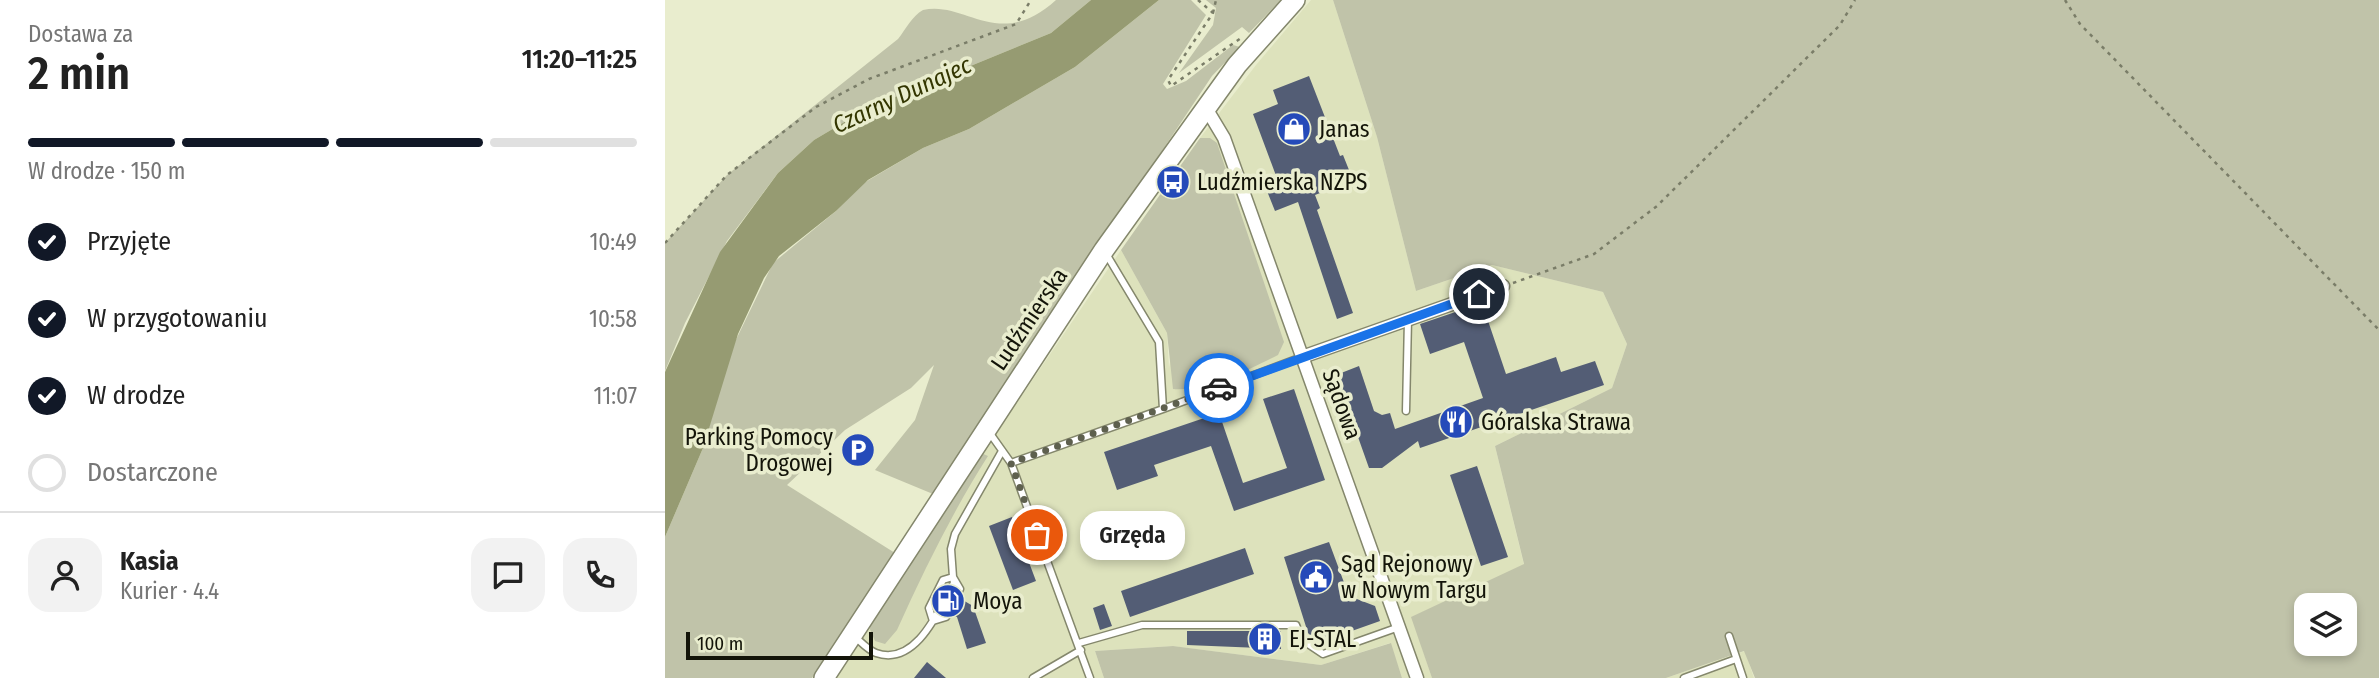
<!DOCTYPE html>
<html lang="pl">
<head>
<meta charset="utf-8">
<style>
  :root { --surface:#fff; --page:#f2f2f2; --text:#222; --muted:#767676; --line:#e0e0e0; --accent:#111827 }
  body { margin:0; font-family:"Fira Sans Condensed",sans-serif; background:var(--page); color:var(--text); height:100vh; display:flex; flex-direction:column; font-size:26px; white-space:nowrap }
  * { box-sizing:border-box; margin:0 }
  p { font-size:23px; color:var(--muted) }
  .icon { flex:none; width:38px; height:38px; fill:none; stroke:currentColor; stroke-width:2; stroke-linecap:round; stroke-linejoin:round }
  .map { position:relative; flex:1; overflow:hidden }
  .drawer { display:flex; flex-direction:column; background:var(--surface); width:665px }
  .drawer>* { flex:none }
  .fabs { position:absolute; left:1629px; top:593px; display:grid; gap:14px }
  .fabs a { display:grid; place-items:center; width:63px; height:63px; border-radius:14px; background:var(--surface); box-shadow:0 4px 10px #0003; font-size:35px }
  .scale { position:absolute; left:21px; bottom:18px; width:187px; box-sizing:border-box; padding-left:7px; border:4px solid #131409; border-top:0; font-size:19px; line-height:24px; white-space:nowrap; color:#131409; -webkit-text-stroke:5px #e9edce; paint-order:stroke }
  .pin { position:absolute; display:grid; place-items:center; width:60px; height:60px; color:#fff; margin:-30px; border:4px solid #fff; border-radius:50%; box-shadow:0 2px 7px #0007 }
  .courier { position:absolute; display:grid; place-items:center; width:70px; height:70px; margin:-35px; border:5px solid #1a73e8; border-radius:50%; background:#fff; color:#222; box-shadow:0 2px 9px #0007 }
  .bubble { position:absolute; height:49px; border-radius:21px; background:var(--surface); box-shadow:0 4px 10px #0003; font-size:23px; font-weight:600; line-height:49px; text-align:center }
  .headline em { font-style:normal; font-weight:600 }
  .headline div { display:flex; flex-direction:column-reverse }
  .headline { display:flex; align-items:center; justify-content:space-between; height:119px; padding:0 28px }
  h1 { font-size:46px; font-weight:600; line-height:52px }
  .bar { display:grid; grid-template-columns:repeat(4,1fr); gap:10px 7px; align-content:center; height:84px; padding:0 28px }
  .bar i { height:9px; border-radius:5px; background:var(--line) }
  .bar .on { background:var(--accent) }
  .bar p { grid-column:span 4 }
  .line { display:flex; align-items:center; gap:18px; padding:0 28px; border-top:2px solid var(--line) }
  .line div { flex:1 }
  .round { display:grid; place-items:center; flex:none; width:74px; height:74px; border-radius:21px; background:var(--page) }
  ol { padding:0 28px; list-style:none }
  li { display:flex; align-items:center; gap:21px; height:77px }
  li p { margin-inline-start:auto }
  li .icon { padding:7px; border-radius:50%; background:var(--accent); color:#fff; stroke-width:4 }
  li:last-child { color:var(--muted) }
  li i { width:38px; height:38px; border:4px solid var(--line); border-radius:50% }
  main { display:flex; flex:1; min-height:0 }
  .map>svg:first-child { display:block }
</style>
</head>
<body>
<main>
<section class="drawer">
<div class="headline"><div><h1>2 min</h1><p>Dostawa za</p></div><em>11:20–11:25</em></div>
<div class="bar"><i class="on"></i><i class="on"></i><i class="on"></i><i></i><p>W drodze · 150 m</p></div>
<ol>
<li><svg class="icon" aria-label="check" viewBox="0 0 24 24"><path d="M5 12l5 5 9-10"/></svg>Przyjęte<p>10:49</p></li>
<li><svg class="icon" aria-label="check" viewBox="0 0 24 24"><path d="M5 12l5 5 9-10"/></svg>W przygotowaniu<p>10:58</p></li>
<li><svg class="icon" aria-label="check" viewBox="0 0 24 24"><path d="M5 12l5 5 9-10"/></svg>W drodze<p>11:07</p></li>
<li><i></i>Dostarczone</li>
</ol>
<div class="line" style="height:126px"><a class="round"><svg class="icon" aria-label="person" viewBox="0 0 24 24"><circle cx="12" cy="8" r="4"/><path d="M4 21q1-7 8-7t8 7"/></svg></a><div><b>Kasia</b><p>Kurier · 4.4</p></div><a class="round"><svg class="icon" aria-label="chat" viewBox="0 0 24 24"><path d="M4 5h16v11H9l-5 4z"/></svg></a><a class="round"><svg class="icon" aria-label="phone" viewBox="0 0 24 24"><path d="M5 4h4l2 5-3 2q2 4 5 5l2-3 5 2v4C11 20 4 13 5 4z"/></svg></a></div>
</section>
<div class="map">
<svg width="1714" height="678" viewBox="0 0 1714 678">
  <rect width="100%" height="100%" fill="#e9edce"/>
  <path fill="#dde2bc" d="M646,0H668L712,137L751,291L827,265L938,292L962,344L947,388L830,446L859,565L747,617L767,678H737L725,643L656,665L507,646L430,651L439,678H172L275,516L456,250L502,333L504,368L545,138H535L591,65Z
    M1080,651L1089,678H1001Z"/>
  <path fill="#c0c3a9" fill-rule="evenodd" d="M391,0H426L386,33L203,108L149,140L113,173L62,241L20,323L0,371V243L62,175L233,39C241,29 247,16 258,10C300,0 334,52 391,0Z
    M494,0H526L541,15L498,84L502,89L521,81L568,45L575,47L547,76L268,494L210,470L250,420L269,365L246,388L180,430L122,485L230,553L147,678H0V537L38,448L66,350L108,263L171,211L197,184L258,148L304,129L410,67Z
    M541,0H616L584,33L577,27L514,73L548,25L551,8Z
    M668,0H1714V678H1090L1079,651L1001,678H767L746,617L859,564L830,446L947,388L962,344L938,292L827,265L751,291L712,137ZM1642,606H1680V644H1642Z
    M535,138H545L552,143L619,342L613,355C586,369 538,392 508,389L502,333L456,250Z
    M316,453L323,456C288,511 259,570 232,630L220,644L210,641L204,627Z
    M726,643L737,678H439L430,651L508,646L656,665Z"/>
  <path fill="#969b72" d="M426,0H494L410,67L304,129L258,148L203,180L171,211L114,256L99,278L73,334L38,448L0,537V372L55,252L113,173L149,140L203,108L386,33Z"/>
  <path fill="#535d75" d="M644,76L675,156L678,155L688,180L650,195L655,208L652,210L688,313L672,319L633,202L610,211L600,186L613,181L588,114L613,104L608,90Z
    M817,303L841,374L891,357L896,372L930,361L939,385L755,448L753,441L717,468H704L671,375L694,366L709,411L717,415L725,413L730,429L818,398L799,342L765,354L755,324Z
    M629,389L660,480L569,511L546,446L489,465L493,476L452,490L439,452L554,413L578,483L622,468L598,399Z
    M812,466L843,557L816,566L785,475Z
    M347,517L371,581L348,590L324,526Z
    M664,542L684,596L710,606L715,621L653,643L643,633L619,557Z
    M580,548L589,574L465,617L456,591Z
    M296,599L308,606L321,643L302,649L292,617L288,615Z
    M439,604L447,626L435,630L428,608Z
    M522,631H616V649L522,645Z
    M262,662L281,678H249Z"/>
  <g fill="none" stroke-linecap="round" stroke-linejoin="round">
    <g stroke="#84876c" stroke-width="9">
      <path id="service" d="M498,409L637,357
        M741,411L743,319
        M324,432L346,463L425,678
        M346,463L498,409L494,342L440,252
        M189,636C195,641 203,650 211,653C251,667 274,610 289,583L288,577L295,589L281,617L268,621L264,608L278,580L288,577L286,549L290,534L337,451
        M1064,636L1078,678
        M414,643L477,625H631L637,640L658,654L734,627
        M368,678L416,650
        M1019,678L1071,659"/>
    </g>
    <g stroke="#84876c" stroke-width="15">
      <path id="minor" d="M541,108L559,138L752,678
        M637,357L838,286"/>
    </g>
    <g stroke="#84876c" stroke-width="22">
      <path id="secondary" d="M159,678L439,250L572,65L630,0"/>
    </g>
    <path stroke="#7a7d68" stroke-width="2.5" stroke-dasharray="3.5 5" stroke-linecap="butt" d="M533,0L548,13L503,80L506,86L576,38
      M1400,0L1415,24L1714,330
      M548,13L551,0
      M0,243L62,175L151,107L204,79L351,24L366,0
      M848,283L929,254L992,206L1175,25L1190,0"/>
    <use href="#service" stroke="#fff" stroke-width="6"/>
    <use href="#minor" stroke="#fff" stroke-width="12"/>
    <use href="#secondary" stroke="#fff" stroke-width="19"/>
  </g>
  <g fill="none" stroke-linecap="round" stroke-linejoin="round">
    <path stroke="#5e604e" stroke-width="7" stroke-dasharray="0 12.6" d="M372,535L346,463L554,388"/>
    <path stroke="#1a73e8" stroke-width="9" d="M554,388L814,294"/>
  </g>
  <defs>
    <g id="shop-disc" transform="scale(1.75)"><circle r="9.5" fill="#254ab9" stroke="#e9edce"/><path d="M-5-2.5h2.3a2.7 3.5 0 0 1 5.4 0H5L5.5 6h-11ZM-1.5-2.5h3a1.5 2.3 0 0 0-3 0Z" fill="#fff"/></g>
    <g id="bus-disc" transform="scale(1.75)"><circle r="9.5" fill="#254ab9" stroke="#e9edce"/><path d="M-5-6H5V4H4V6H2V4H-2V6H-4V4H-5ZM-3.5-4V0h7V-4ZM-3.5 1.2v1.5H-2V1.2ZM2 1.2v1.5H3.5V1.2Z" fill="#fff"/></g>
    <g id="restaurant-disc" transform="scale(1.75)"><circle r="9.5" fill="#254ab9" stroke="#e9edce"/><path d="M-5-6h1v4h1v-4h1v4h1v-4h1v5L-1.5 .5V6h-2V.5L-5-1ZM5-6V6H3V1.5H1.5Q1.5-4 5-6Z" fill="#fff"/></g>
    <g id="parking-disc" transform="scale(1.75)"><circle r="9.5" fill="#254ab9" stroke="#e9edce"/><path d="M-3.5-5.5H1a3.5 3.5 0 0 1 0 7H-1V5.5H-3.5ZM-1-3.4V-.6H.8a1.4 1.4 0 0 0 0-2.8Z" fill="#fff"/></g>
    <g id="civic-disc" transform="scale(1.75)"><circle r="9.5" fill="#254ab9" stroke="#e9edce"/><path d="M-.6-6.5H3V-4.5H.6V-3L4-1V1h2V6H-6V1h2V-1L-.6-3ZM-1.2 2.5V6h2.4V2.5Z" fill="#fff"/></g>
    <g id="fuel-disc" transform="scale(1.75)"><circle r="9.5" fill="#254ab9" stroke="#e9edce"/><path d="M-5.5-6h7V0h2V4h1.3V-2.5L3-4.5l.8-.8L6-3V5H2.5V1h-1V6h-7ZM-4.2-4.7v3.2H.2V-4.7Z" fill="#fff"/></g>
    <g id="building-disc" transform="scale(1.75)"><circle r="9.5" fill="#254ab9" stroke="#e9edce"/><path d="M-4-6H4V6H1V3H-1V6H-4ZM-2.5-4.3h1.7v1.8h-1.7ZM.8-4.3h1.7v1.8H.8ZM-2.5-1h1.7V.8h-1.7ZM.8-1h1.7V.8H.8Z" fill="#fff"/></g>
  </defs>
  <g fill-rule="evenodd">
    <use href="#shop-disc" x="629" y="129"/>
    <use href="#bus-disc" x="508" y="182"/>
    <use href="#restaurant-disc" x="791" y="422"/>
    <use href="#parking-disc" x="193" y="450"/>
    <use href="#civic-disc" x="651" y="577"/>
    <use href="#fuel-disc" x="283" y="601"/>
    <use href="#building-disc" x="600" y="639"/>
  </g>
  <g text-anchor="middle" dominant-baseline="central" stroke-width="7" stroke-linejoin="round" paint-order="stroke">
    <g font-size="23" fill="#131409" stroke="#e9edce" text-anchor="start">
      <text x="654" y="129">Janas</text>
      <text x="532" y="182">Ludźmierska NZPS</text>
      <text x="816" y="422">Góralska Strawa</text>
      <text x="168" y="437" text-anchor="end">Parking Pomocy<tspan x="168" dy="26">Drogowej</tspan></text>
      <text x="676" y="564">Sąd Rejonowy<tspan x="676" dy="26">w Nowym Targu</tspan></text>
      <text x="308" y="601">Moya</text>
      <text x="624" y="639">EJ-STAL</text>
    </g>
    <g font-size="23" fill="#131409" stroke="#e9edce">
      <text transform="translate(364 319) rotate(-56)">Ludźmierska</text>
      <text transform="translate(677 404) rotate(70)">Sądowa</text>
    </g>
    <g font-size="24" font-style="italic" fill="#333601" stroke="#e9edce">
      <text transform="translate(237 95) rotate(-25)">Czarny Dunajec</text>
    </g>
  </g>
</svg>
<div class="fabs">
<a><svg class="icon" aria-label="layers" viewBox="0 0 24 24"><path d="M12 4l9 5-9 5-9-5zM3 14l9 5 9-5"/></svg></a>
</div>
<div class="scale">100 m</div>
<div class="pin" style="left:372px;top:535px;background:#ea580c"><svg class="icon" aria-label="bag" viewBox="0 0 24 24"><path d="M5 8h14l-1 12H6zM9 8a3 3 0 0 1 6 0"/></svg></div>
<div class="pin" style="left:814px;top:294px;background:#1f2937"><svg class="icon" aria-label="home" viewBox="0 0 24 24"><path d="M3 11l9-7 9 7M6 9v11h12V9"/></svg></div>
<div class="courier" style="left:554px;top:388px"><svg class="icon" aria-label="car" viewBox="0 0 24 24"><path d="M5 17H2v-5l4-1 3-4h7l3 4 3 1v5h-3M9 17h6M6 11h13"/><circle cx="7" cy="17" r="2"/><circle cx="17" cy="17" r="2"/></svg></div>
<div class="bubble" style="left:415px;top:511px;width:105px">Grzęda</div>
</div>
</main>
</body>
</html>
